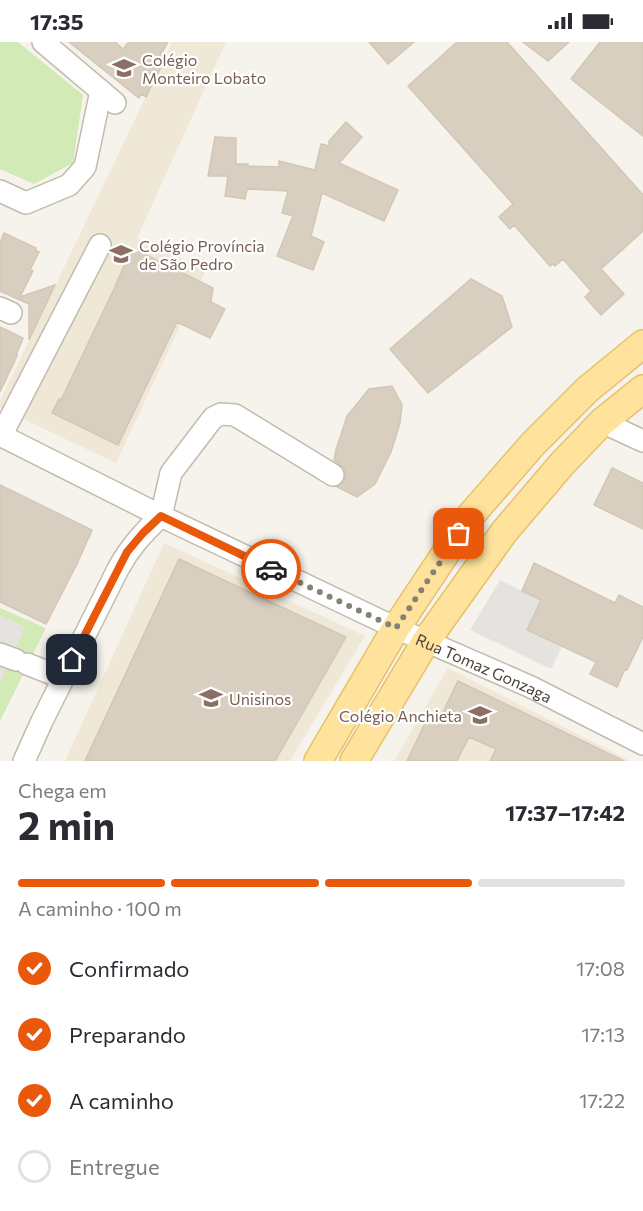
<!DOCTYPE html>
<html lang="pt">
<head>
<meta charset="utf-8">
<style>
  :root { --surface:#fff; --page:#f7f7f7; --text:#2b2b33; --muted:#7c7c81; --line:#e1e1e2; --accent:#ea580c }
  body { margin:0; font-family:Commissioner,sans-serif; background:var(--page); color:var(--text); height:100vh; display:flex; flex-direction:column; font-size:22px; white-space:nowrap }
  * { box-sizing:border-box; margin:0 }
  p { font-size:20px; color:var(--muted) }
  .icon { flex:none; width:33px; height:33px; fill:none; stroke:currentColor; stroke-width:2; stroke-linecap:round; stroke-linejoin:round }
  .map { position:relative; height:719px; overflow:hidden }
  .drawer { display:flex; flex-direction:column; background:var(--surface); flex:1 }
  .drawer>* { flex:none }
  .pin { position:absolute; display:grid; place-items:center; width:51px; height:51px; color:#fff; margin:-26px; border-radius:12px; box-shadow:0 3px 9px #0006 }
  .courier { position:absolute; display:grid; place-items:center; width:60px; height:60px; margin:-30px; border:4px solid #ea580c; border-radius:50%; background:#fff; color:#222; box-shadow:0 2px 8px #0007 }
  .head em { font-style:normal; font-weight:700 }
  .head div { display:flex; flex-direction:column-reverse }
  .head { display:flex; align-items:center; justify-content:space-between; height:102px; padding:0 18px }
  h1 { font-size:39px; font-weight:700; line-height:45px }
  .bar { display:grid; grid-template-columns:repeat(4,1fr); gap:9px 6px; align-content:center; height:72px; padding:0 18px }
  .bar i { height:8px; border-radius:4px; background:var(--line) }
  .bar .on { background:var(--accent) }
  .bar p { grid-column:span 4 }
  ol { padding:0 18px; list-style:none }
  li { display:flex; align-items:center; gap:18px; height:66px }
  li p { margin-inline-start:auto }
  li .icon { padding:6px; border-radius:50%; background:var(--accent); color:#fff; stroke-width:4 }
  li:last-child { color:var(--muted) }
  li i { width:33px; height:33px; border:3px solid var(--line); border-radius:50% }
  .status { display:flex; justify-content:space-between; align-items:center; height:42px; padding:0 30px; background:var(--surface); direction:ltr }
  .status svg { height:16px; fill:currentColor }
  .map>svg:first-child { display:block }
</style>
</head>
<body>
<div class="status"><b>17:35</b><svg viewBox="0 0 49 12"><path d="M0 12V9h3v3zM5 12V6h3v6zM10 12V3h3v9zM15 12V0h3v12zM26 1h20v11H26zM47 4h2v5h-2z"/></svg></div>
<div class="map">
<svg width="643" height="719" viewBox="0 0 643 719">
  <rect width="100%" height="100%" fill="#f6f3ec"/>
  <path fill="#efe8d6" d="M172,0H226L137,196L206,228L116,421L0,366V359Z
    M164,501L365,594L290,719H65Z
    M448,626L630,719H394Z"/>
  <path fill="#d2eab5" d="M0,0H18L83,53L73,121L34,142L0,127Z
    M0,566L46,586L0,679Z"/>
  <path fill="#e5e3e0" d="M500,538L541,558L527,588L562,605L551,627L470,588Z
    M0,573L25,585L0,641Z"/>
  <path fill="#d8cfc1" stroke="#d3c7b4" stroke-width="1.5" d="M69,0H115L123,7L129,0H168L156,21L161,25L146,55L141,52L139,56Z
    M369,0H414L388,22Z
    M457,0H507L643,153V189L601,227L624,252L601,273L585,255L591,249L563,217L555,224L553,222L550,224L514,183L510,187L499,175L513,162L408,44Z
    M523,0H569L548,19Z
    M600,0H643V94L571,37Z
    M346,80L362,95L339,121L398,148L384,179L322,151L311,194L324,200L313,228L277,214L293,174L282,171L288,149L247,147L245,157L225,154L228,134H208L215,95L236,96V122H248V124L279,125V119L315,128L321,102L329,104V99Z
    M4,191L36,206L35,208L39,210L30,228L33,229L20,255L55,243L29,298V262L0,249V201Z
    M132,206L213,246L211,260L225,267L210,296L177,280L118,403L52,371L59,357L61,358L113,249Z
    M471,237L502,254L512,285L428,351L390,307Z
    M0,285L23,296L17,311V314L0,350Z
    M392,344L402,363L400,381L391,410L375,442L357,455L337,445L344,440L346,433L344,426L334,418L336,408L347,374L369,347Z
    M612,426L643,441V487L594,463Z
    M0,443L92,488L77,522L46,582L0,560Z
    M179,517L346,595L275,719H85Z
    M534,521L615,561L619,553L643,565V595L627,628L625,627L617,645L590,632L596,620L527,588L541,558L522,549Z
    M458,639L624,719H490L496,707L469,695L457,719H407L430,671L440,676Z"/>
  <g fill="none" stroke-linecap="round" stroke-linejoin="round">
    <g stroke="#c2bbae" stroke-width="24">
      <g id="minor">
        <path d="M43,0L115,61"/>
        <path d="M0,149L26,161L69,143L85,125L101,49"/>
        <path d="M0,266L11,271"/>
        <path d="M602,380L643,399"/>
        <path id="s1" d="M0,393L161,474L396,586L531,645L643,702"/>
        <path d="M1,394L100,203"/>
        <path d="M161,474L171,431L213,376L221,372L235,373L333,433"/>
        <path d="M0,612L16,618"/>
        <path d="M27,622L63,636"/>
        <path d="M24,719L42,679L118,527C130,505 143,491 161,474"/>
      </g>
    </g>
    <g stroke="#e6c16a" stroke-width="30">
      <path id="major" d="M318,719L396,586L471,473L533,402L588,347L643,302
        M354,719L426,599L504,490L561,423L602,380L643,347"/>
    </g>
    <use href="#minor" stroke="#fff" stroke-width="21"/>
    <use href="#major" stroke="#ffe39c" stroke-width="27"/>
  </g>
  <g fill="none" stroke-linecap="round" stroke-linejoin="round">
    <path stroke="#878178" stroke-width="6" stroke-dasharray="0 10.8" d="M271,527L396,586L459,492"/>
    <path stroke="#ea580c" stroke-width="8" d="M72,618L127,510L143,491L161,474L271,527"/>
  </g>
  <defs>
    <g id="school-bare" transform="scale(1.8)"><path d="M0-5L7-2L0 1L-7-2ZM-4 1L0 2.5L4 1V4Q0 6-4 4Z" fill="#8d6e63" stroke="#fff" stroke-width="2.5" paint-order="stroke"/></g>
    <g id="university-bare" transform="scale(1.8)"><path d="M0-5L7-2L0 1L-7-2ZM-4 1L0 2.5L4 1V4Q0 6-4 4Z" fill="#8d6e63" stroke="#fff" stroke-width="2.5" paint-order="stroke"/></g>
  </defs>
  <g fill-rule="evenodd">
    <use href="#school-bare" x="124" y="26"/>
    <use href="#school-bare" x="121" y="212"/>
    <use href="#university-bare" x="211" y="656"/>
    <use href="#school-bare" x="480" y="673"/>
  </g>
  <g text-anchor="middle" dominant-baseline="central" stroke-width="4.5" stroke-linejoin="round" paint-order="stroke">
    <g font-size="16" fill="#785e54" stroke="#fff" text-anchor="start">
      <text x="142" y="17">Colégio<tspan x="142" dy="18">Monteiro Lobato</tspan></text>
      <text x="139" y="203">Colégio Província<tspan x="139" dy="18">de São Pedro</tspan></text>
      <text x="229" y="656">Unisinos</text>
      <text x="462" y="673" text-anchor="end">Colégio Anchieta</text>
    </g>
    <g font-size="16" fill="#4b4439" stroke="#fff">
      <text stroke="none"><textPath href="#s1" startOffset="537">Rua Tomaz Gonzaga</textPath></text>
    </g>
  </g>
</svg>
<div class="pin" style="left:459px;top:492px;background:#ea580c"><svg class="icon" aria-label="bag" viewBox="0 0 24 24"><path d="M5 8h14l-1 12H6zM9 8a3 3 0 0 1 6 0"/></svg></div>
<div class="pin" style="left:72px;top:618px;background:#1f2937"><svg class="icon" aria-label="home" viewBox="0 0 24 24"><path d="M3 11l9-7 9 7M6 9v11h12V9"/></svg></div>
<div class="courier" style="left:271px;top:527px"><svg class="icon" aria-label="car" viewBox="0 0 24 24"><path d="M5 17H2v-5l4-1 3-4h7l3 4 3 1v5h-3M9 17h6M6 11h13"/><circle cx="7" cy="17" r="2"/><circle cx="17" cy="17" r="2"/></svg></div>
</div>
<section class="drawer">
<div class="head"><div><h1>2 min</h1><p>Chega em</p></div><em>17:37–17:42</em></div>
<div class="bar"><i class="on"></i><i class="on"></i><i class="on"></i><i></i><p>A caminho · 100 m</p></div>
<ol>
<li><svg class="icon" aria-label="check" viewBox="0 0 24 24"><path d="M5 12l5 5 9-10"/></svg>Confirmado<p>17:08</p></li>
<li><svg class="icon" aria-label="check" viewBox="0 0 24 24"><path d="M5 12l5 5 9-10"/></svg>Preparando<p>17:13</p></li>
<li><svg class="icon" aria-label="check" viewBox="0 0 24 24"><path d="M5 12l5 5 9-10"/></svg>A caminho<p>17:22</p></li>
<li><i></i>Entregue</li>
</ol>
</section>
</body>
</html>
